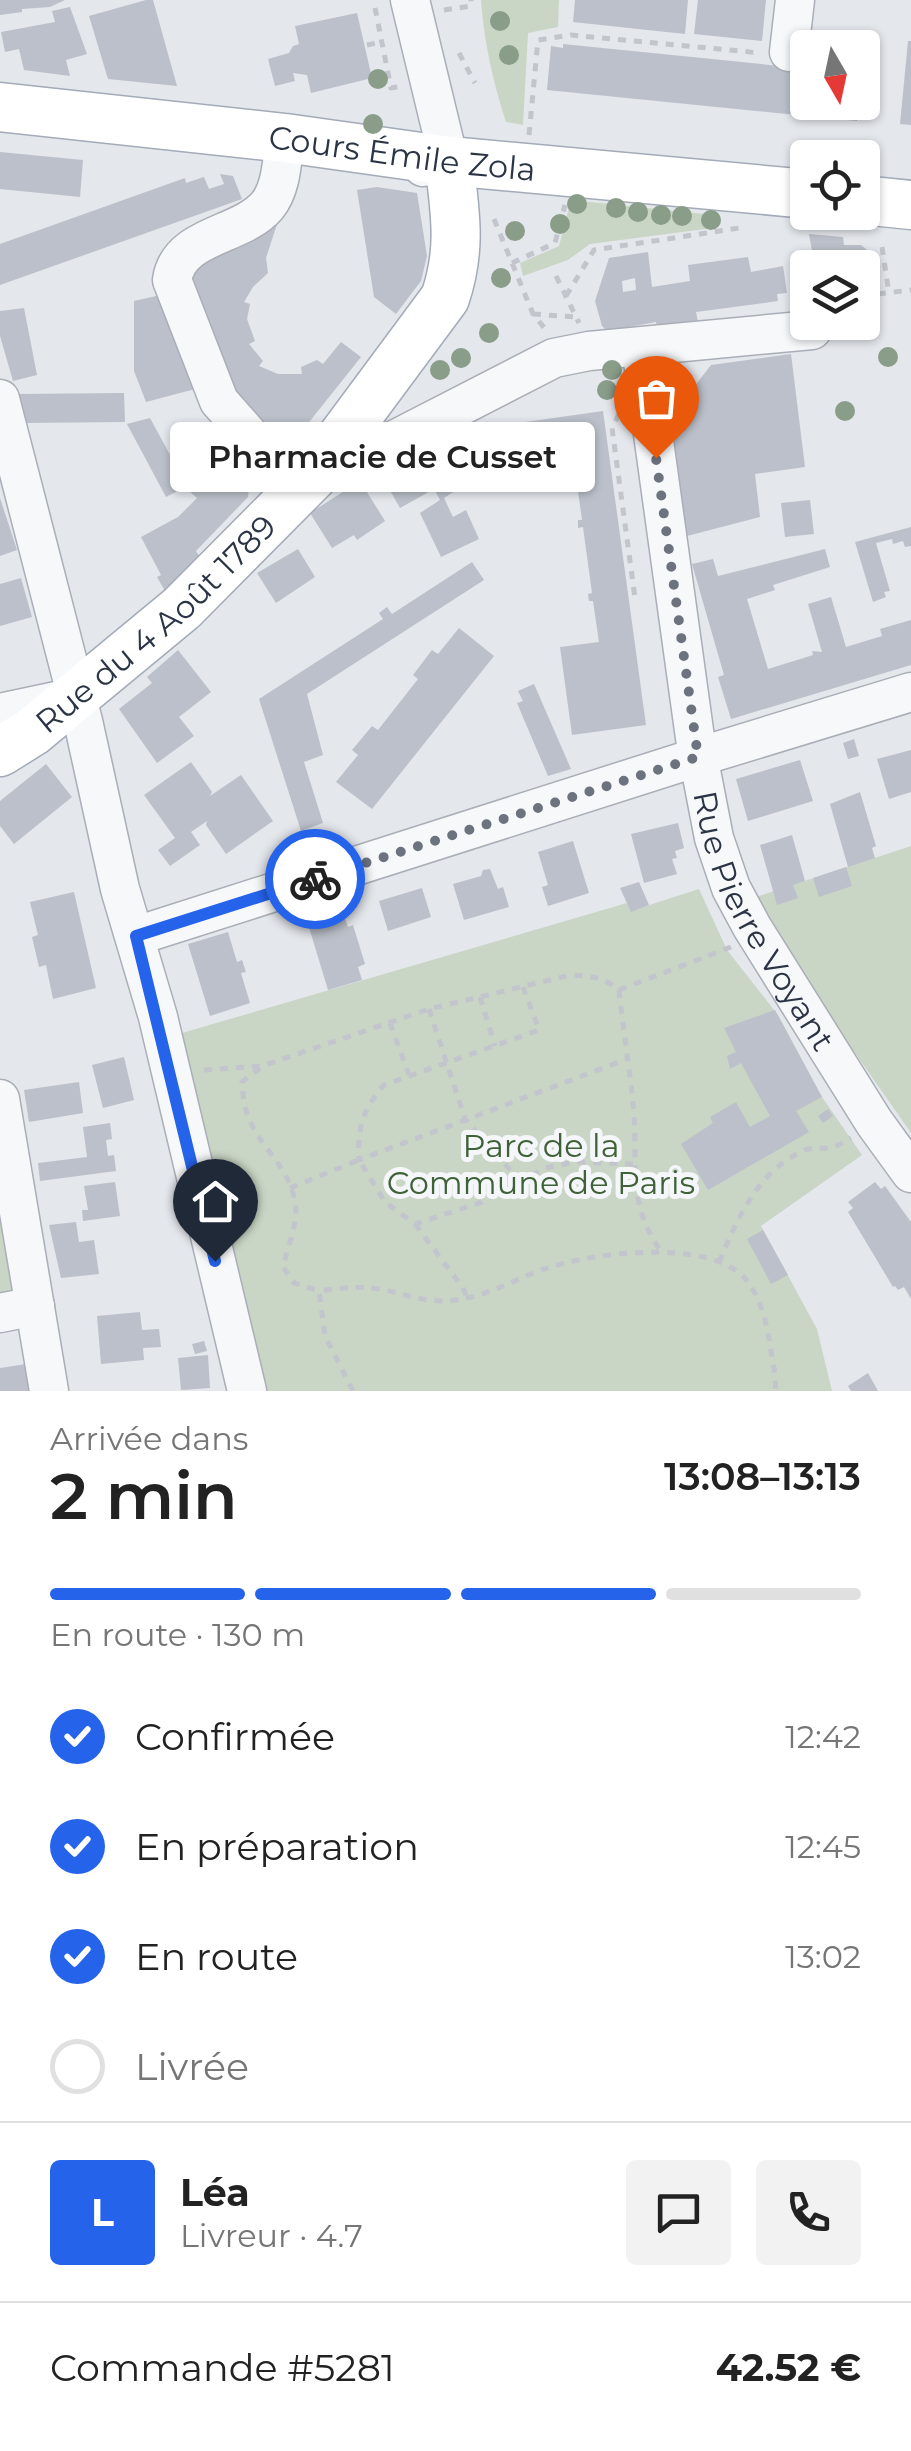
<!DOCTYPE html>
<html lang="fr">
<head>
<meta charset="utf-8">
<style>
  :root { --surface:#fff; --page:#f2f2f2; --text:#222; --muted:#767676; --line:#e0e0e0; --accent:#2563eb }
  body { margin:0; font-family:Montserrat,sans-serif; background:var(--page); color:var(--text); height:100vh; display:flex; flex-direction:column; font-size:38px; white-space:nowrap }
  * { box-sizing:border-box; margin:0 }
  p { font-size:32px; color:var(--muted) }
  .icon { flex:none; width:55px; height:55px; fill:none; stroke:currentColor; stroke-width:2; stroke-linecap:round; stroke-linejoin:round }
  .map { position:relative; height:1391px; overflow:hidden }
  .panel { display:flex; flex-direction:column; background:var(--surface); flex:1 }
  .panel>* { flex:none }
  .needle { width:65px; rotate:171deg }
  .buttons { position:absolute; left:790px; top:30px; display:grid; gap:20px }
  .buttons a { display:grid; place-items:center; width:90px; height:90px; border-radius:10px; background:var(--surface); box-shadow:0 2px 8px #0004; font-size:50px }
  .pin { position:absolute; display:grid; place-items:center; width:85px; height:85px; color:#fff; margin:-102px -42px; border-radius:50% 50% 50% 0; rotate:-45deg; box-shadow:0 0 10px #0007 }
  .pin .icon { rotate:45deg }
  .courier { position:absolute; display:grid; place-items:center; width:100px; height:100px; margin:-50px; border:8px solid #2563eb; border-radius:50%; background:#fff; color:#222; box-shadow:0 2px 12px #0007 }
  .bubble { position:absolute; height:70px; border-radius:10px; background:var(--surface); box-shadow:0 2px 8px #0004; font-size:32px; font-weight:600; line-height:70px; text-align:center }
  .summary em { font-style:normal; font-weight:600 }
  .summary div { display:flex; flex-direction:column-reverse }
  .summary { display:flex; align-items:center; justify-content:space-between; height:170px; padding:0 50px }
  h1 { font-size:65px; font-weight:600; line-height:75px }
  .bar { display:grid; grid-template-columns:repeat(4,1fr); gap:15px 10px; align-content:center; height:120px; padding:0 50px }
  .bar i { height:12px; border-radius:8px; background:var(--line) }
  .bar .selected { background:var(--accent) }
  .bar p { grid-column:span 4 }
  .line { display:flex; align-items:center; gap:25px; padding:0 50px; border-top:2px solid var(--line) }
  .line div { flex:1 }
  .round { display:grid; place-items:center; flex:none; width:105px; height:105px; border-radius:10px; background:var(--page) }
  ol { padding:0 50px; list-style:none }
  li { display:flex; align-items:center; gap:30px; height:110px }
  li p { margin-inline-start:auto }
  li .icon { padding:10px; border-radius:50%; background:var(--accent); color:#fff; stroke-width:4 }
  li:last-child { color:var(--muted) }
  li i { width:55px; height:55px; border:5px solid var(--line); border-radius:50% }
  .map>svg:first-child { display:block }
</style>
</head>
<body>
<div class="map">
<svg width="911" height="1391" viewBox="0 0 911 1391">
  <rect width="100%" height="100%" fill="#e4e7ec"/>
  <path fill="#c9d6c5" d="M481,0H559L558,27L528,33L523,125L506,122C493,82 484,42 481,0Z
    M571,200L714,215L713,228L590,244L568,260L523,276L520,263L559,246Z
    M911,846V1133L774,937L753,898Z
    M699,889L727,950L778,1015L822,1097L862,1155L761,1226L817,1329L832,1391H267L182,1033L627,903L631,911Z
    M0,1200L15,1302L0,1305Z"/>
  <path fill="#bbc0ca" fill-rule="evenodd" d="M0,0H65L50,7L22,9V12L0,15Z
    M146,0H153L177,86L108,79L89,16Z
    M575,0H688L685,34L573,22Z
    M698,0H766L762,41L694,34Z
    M70,7L87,54L66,60L70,76L24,70L19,49L5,52L1,32L55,22L52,11Z
    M357,13L372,78L311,93L307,75L293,73L295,81L275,86L268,59L289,53L293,46L299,44L295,26Z
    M802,40L858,45V48H808V102H859L857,121L547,90L551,46L563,48V44L800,68Z
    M908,41H911V125L900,124Z
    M0,152L83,160L80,197L0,189Z
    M220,174L233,176L242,199L0,285V244L185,178L186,183L204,177L209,189L224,184Z
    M377,187L417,193L427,256L421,281L396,314L374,297L357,190Z
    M282,209L266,258L268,273L253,287L244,302L250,304L247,319L255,341L249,344L263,361L259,366L278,374H302L301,367L317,360L323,364L341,342L361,357L306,426L297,434L275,438L232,395L190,282L194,263Z
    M809,234L843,237L844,245H861L867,250L875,264L871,280L862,288V268H815Z
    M648,252L652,287L690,281L688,265L748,257L751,272L783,266L787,293L777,294L778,301L696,312L698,322L657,327L656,322L607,331L602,326L595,301L609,258ZM635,278L636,290L623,292L622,281Z
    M165,294L199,388L146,402L134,371V301Z
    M24,308L37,375L13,381L0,336V311Z
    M791,354L805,467L755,474L760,517L687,536L671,417L711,365Z
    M124,393L125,422L24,423L16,394Z
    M603,411L646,725L572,735L560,647L599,642L593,601H589L588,594L592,593L583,527L578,528V520H582L573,456L552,459L551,455L510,460L505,425Z
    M219,416L252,458L248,497L196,551L200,557L165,591L157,577L161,575L141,537L178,517L197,498L189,491L197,483L204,490L223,472L227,476L234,468L202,430Z
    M150,418L187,486L166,497L127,424Z
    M435,444L461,487L444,498L451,513L453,517L466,510L479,539L441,557L420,513L440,500L434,489L400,508L384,480L417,462L413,455Z
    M360,481L385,521L357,540L354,535L332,548L310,513Z
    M0,498L17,550L0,556Z
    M810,500L814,534L785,537L781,503Z
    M911,527V546L905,547L903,541L893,544L892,539L876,543L890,591L884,592L886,597L873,602L855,542Z
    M298,549L315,577L276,603L257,573Z
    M825,549L830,567L773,585L775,590L747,599L768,669L813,655L812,651L822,652L808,604L831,597L846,647L882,636L880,629L911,620V665L731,719L718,677L724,675L692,564L713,559L718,576Z
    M472,562L484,580L307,694L323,755L304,762L323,823L301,831L259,699L383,619L379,613L387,607L392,614Z
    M21,578L32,617L0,626V584Z
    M459,628L494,656L372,809L336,782L358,755L352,750L372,726L378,730L418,679L413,675L432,650L438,654Z
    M178,650L211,692L179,717L194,736L157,763L119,709L152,683L147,677Z
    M534,684L571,769L548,776L517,703L523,701L518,691Z
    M854,739L859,756L848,759L843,743Z
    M911,750V792L889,799L877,759Z
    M800,760L813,801L748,821L736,779Z
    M191,762L212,792L210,796L241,775L273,821L226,854L206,825L207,821L191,832L200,845L170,866L158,850L175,838L144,795Z
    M46,764L72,797L14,844L0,826V801Z
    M860,792L876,846L872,848L875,858L848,867L830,804Z
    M678,823L684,848L675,851L677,858L672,859L677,874L644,883L631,834Z
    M792,835L805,881L793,885L798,898L777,905L760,845Z
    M573,841L589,893L548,906L542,887L548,885L538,852Z
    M846,867L852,886L819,897L813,878Z
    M490,869L498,889L503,887L509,907L464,920L453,884L481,876L483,870Z
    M639,882L649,905L631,912L620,888Z
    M422,888L431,917L388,931L379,901Z
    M74,892L96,988L53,999L46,965L39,967L32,937L38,935L30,902Z
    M343,913L348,927L353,925L365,964L358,967L362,980L328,990L308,924Z
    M228,932L237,962L242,960L246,972L241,973L250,1003L210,1016L188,944Z
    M775,1010L822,1097L796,1111L809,1132L708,1190L681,1144L713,1123L710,1117L736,1102L750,1127L770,1116L741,1063L730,1069L727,1056L736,1052L724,1028Z
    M124,1057L134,1100L103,1108L92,1065Z
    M79,1082L83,1113L29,1122L24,1090Z
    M828,1109L833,1116L823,1123L818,1116Z
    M110,1123L112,1139L106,1140L108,1156L114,1155L116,1171L40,1181L38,1163L87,1157L83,1127Z
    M115,1182L120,1216L83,1221L82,1210H88L84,1186Z
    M875,1182L881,1189L885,1186L911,1222V1299L904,1287L898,1290L895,1286L893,1287L848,1212L853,1208L848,1202Z
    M76,1222L79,1242L94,1240L99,1274L61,1278L49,1225Z
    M763,1230L788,1275L771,1284L747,1239Z
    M140,1312L142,1330L159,1329L161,1347L143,1348L144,1360L101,1364L97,1316Z
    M204,1341L207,1351L195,1354L192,1344Z
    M208,1355L210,1388L181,1390L178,1358Z
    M26,1364L30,1391H0V1368Z
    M868,1373L878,1391H851L848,1386Z"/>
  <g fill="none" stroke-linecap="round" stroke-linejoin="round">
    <g stroke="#a9aeb7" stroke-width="41">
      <g id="minor">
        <path d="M410,0L449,161L423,167"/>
        <path d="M789,52L795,0"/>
        <path id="s1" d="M641,347L696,745L714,838L731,888L752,927L874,1122L911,1173"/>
        <path d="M0,399L83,721L120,889L158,1017L247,1391"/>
        <path d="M263,451L219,401L172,280C179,234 240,237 267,206C282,188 282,159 285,138"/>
        <path d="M313,476L375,450L554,358L589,351L812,330"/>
        <path d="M0,713L70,698"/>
        <path d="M136,936L698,757L911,692"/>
        <path d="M0,1099L49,1391"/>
        <path d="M0,1313L35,1306"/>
      </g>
    </g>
    <g stroke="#a3abb8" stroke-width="51">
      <g id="major">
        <path id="s2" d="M0,107L285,138L449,161L808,194"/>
        <path d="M862,200L911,205"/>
        <path id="s3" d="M0,752L32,732L182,608L313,476L445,298C462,248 455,212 449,161"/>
      </g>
    </g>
    <path stroke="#c2c5cb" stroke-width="5" stroke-dasharray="8 8" stroke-linecap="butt" d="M375,8L391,88L402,86
      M444,10L471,6V0
      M367,45L381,42
      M459,53L475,83
      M529,135L538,40L571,35L760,53
      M494,219L533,314L546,330
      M882,247L889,293
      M512,263L555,243L565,205
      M556,276L579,323
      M566,296L594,250L746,227
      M862,296L911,290
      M533,314L575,317
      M619,414L612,428L635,598
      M523,987L539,1030L384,1085C363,1109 357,1128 359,1160L627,1059
      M619,990C623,1032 631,1073 634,1115C637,1167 628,1204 660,1250
      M480,997L495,1046
      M429,1009L465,1119L519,1180
      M390,1023L409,1075
      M260,1068L242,1082C243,1095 244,1109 250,1121C264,1153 295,1171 296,1213C296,1226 286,1253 283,1267L294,1283L319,1291
      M204,1070L262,1066L429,1009L571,975C591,976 604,977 619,990L731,947
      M290,1188L359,1160L385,1202L415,1224L482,1202L545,1168L575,1162L633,1164
      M415,1224L463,1288L467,1298
      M719,1262C738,1218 758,1170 805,1150C813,1147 820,1149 829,1148C836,1147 844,1142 851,1138
      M353,1391L325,1336L319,1291C340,1288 358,1286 380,1289C405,1294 428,1304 455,1300C488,1296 511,1281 541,1270C588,1253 712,1236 747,1281C761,1299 767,1324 770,1345C772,1360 777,1376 775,1391"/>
    <use href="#minor" stroke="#f7f8fa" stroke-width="38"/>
    <use href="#major" stroke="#fff" stroke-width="48"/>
  </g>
  <g fill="#899d89">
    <circle cx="500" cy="21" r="10"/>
    <circle cx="509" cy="55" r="10"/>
    <circle cx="378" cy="79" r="10"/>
    <circle cx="373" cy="124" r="10"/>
    <circle cx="577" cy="204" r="10"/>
    <circle cx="616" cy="208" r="10"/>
    <circle cx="638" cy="212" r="10"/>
    <circle cx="661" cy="215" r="10"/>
    <circle cx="682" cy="216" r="10"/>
    <circle cx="711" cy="220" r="10"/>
    <circle cx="560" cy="224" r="10"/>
    <circle cx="515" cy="231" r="10"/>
    <circle cx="501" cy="278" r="10"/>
    <circle cx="489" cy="333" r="10"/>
    <circle cx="888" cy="357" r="10"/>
    <circle cx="461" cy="358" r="10"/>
    <circle cx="440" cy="370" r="10"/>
    <circle cx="612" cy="370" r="10"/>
    <circle cx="607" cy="390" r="10"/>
    <circle cx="845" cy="411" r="10"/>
  </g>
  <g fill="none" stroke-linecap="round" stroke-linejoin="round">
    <path stroke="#6c737f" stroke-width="10" stroke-dasharray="0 18" d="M315,879L698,757L656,458"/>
    <path stroke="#2563eb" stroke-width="12" d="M215,1261L136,936L315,879"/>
  </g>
  <g text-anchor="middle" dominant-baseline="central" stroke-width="10" stroke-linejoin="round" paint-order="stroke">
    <g font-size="32" fill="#2b3445" stroke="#f4f6f9">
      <text stroke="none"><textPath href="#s2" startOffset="405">Cours Émile Zola</textPath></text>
      <text stroke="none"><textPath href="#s3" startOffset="202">Rue du 4 Août 1789</textPath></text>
      <text stroke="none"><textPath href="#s1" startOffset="592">Rue Pierre Voyant</textPath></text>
    </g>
    <g font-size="32" fill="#3f6138" stroke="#f4f6f9">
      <text x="541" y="1145">Parc de la<tspan x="541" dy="37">Commune de Paris</tspan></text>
    </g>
  </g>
</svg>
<div class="buttons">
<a><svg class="needle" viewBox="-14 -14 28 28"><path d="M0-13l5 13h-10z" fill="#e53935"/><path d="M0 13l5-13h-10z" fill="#767676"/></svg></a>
<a><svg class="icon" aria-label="locate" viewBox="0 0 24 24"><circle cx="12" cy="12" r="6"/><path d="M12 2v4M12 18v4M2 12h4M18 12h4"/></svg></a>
<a><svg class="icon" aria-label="layers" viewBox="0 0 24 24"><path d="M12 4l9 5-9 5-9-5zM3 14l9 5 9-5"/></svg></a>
</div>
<div class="pin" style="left:656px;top:458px;background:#ea580c"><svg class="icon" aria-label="bag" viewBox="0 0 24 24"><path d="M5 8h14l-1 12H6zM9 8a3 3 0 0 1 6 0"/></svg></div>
<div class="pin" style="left:215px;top:1261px;background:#1f2937"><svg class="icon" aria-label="home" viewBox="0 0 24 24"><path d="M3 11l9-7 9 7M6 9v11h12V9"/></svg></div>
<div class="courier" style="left:315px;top:879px"><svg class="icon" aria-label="bike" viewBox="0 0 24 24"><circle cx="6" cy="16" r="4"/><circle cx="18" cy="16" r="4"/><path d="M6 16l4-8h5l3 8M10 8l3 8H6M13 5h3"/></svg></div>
<div class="bubble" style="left:170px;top:422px;width:425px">Pharmacie de Cusset</div>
</div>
<section class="panel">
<div class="summary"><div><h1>2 min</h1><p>Arrivée dans</p></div><em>13:08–13:13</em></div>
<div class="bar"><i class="selected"></i><i class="selected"></i><i class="selected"></i><i></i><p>En route · 130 m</p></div>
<ol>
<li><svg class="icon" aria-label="check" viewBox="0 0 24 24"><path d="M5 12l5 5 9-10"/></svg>Confirmée<p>12:42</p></li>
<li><svg class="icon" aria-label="check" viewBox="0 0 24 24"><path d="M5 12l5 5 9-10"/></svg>En préparation<p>12:45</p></li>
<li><svg class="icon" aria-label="check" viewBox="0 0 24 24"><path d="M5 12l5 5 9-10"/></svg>En route<p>13:02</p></li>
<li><i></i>Livrée</li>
</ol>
<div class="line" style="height:180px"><b class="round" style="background:var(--accent);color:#fff">L</b><div><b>Léa</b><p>Livreur · 4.7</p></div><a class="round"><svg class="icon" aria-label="chat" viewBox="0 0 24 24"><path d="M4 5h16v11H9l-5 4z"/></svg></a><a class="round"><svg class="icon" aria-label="phone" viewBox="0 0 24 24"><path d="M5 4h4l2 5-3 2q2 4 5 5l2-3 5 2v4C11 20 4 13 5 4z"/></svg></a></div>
<div class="line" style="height:130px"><div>Commande #5281</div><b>42.52 €</b></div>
</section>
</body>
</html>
